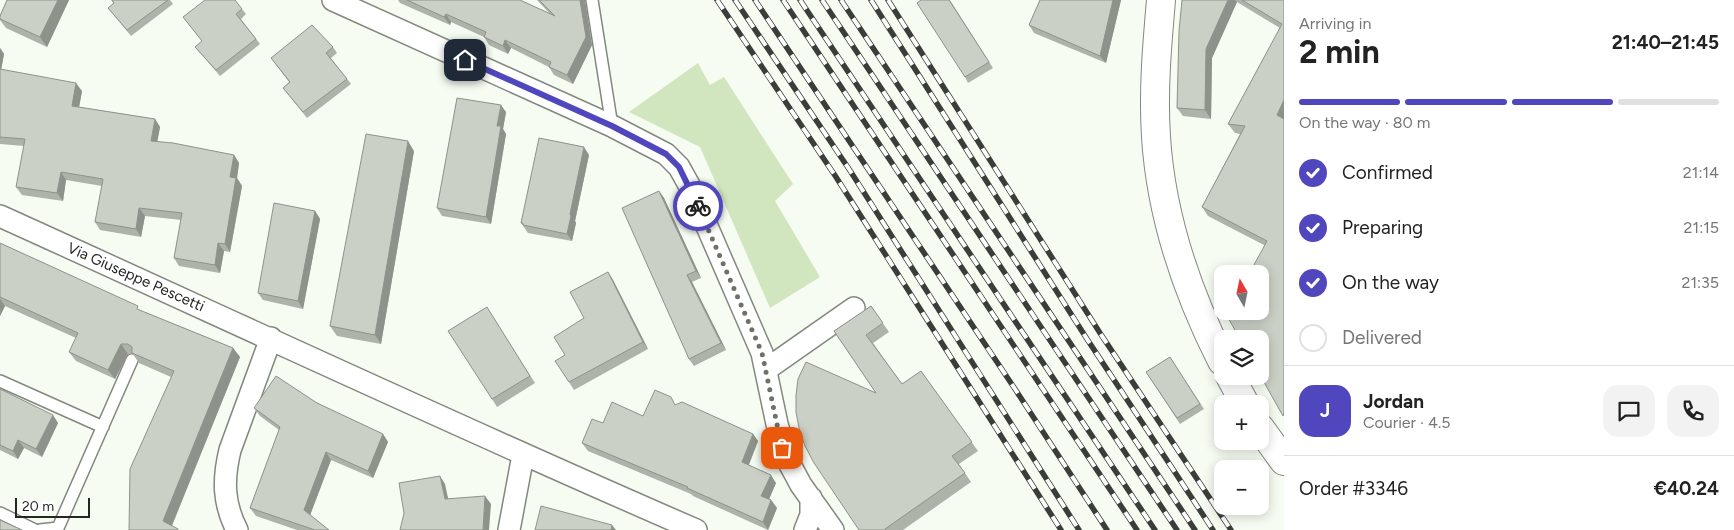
<!DOCTYPE html>
<html lang="en">
<head>
<meta charset="utf-8">
<style>
  :root { --surface:#fff; --page:#f2f2f2; --text:#222; --muted:#767676; --line:#e0e0e0; --accent:#5046bd }
  body { margin:0; font-family:Figtree,sans-serif; background:var(--page); color:var(--text); height:100vh; display:flex; flex-direction:column; font-size:19px; white-space:nowrap }
  * { box-sizing:border-box; margin:0 }
  p { font-size:16px; color:var(--muted) }
  .icon { flex:none; width:28px; height:28px; fill:none; stroke:currentColor; stroke-width:2; stroke-linecap:round; stroke-linejoin:round }
  .map { position:relative; flex:1; overflow:hidden }
  .panel { display:flex; flex-direction:column; background:var(--surface); width:450px }
  .panel>* { flex:none }
  .needle { width:32px; rotate:351deg }
  .fabs { position:absolute; left:1214px; top:265px; display:grid; gap:10px }
  .fabs a { display:grid; place-items:center; width:55px; height:55px; border-radius:10px; background:var(--surface); box-shadow:0 2px 12px #0003; font-size:25px }
  .scale { position:absolute; left:15px; bottom:12px; width:75px; box-sizing:border-box; padding-left:5px; border:2px solid #232622; border-top:0; font-size:14px; line-height:18px; white-space:nowrap; color:#232622; -webkit-text-stroke:4px #fff; paint-order:stroke }
  .pin { position:absolute; display:grid; place-items:center; width:42px; height:42px; color:#fff; margin:-21px; border-radius:10px; box-shadow:0 2px 8px #0006 }
  .courier { position:absolute; display:grid; place-items:center; width:50px; height:50px; margin:-25px; border:4px solid #5046bd; border-radius:50%; background:#fff; color:#222; box-shadow:0 1px 6px #0007 }
  .overview em { font-style:normal; font-weight:700 }
  .overview div { display:flex; flex-direction:column-reverse }
  .overview { display:flex; align-items:center; justify-content:space-between; height:85px; padding:0 15px }
  h1 { font-size:32px; font-weight:700; line-height:38px }
  .bar { display:grid; grid-template-columns:repeat(4,1fr); gap:8px 5px; align-content:center; height:60px; padding:0 15px }
  .bar i { height:6px; border-radius:4px; background:var(--line) }
  .bar .active { background:var(--accent) }
  .bar p { grid-column:span 4 }
  .line { display:flex; align-items:center; gap:12px; padding:0 15px; border-top:1px solid var(--line) }
  .line div { flex:1 }
  .round { display:grid; place-items:center; flex:none; width:52px; height:52px; border-radius:15px; background:var(--page) }
  ol { padding:0 15px; list-style:none }
  li { display:flex; align-items:center; gap:15px; height:55px }
  li p { margin-inline-start:auto }
  li .icon { padding:5px; border-radius:50%; background:var(--accent); color:#fff; stroke-width:4 }
  li:last-child { color:var(--muted) }
  li i { width:28px; height:28px; border:2px solid var(--line); border-radius:50% }
  main { display:flex; flex:1; min-height:0 }
  .map>svg:first-child { display:block }
</style>
</head>
<body>
<main>
<div class="map">
<svg width="1284" height="530" viewBox="0 0 1284 530">
  <rect width="100%" height="100%" fill="#f6fcf1"/>
  <path fill="#d1e6bf" d="M698,63L710,85L724,77L793,184L775,201L820,277L770,308L700,147L629,112Z"/>
  <g fill="none" stroke-linecap="round" stroke-linejoin="round">
    <g stroke="#83887f" stroke-width="14">
      <path id="service" d="M592,0L612,126
        M0,381L103,427
        M0,513L35,530
        M40,530L58,528L132,360"/>
    </g>
    <g stroke="#83887f" stroke-width="24">
      <path id="minor" d="M333,0L612,126L666,154L679,167L689,185L762,353L777,424L787,459L801,485L833,530
        M0,216C232,321 462,429 696,530
        M767,369L854,308
        M237,530C223,503 223,479 230,450L271,338
        M509,530L523,455
        M805,530L811,515V498"/>
    </g>
    <g stroke="#83887f" stroke-width="30">
      <path id="secondary" d="M1161,0C1157,46 1153,91 1156,137C1161,215 1187,292 1222,361
        M1230,376L1245,404
        M1260,428L1284,461"/>
    </g>
    <use href="#service" stroke="#fff" stroke-width="11"/>
    <use href="#minor" stroke="#fff" stroke-width="21"/>
    <use href="#secondary" stroke="#fff" stroke-width="28"/>
    <g stroke="#3a3e39" stroke-width="5.5">
      <path id="rail" d="M717,0L836,177L1061,530
        M735,0L849,169L1079,530
        M755,0L1015,389L1107,530
        M783,0L1137,530
        M800,0L1155,530
        M822,0L1177,530
        M841,0L1195,530
        M871,0L1087,339L1213,530
        M888,0L1100,333L1231,530"/>
    </g>
    <use href="#rail" stroke="#fff" stroke-width="4" stroke-dasharray="11" stroke-linecap="butt"/>
  </g>
  <path fill="#aeb3aa" d="M7,0H69L47,47L6,28L0,20V16Z
    M111,0H170L173,4L131,36L108,8L114,3Z
    M398,0H520L551,15L537,0H585L592,45L573,84L554,75L549,67L511,48L508,54L489,45L484,37L451,22L450,25L400,3Z
    M950,0L993,68L968,83L965,77Z
    M1040,0H1121L1106,63L1034,33L1029,25Z
    M1182,0H1284V418L1264,245L1208,216L1202,207L1240,134L1235,133L1228,124L1280,28L1237,2L1212,58L1211,119L1183,116L1177,108Z
    M242,9L246,14L241,19L260,44L220,76L195,47L202,41L183,17Z
    M333,47L337,53L331,58L351,84L307,118L283,88L289,82L271,58Z
    M0,48L4,54L1,70L82,91L79,107L155,119L160,127L157,142L234,155L239,163L237,178L242,186L230,252L224,251L220,273L179,266L174,258L181,220L145,216L141,237L100,230L95,222L102,186L66,180L63,201L22,195L16,187L24,146L0,144Z
    M506,112L503,129L506,134L491,224L442,216L437,208Z
    M414,151L381,344L337,336L330,326Z
    M589,155L575,221L576,223L572,241L528,233L521,223Z
    M659,191L664,198L701,278L692,282L726,350L694,366L689,359Z
    M315,211L320,219L303,309L263,300L258,293Z
    M0,243L142,311L233,348L240,357L172,526L178,530H129L171,377L139,363L132,353L128,354L115,379L76,361L69,352L76,338L5,306L0,316Z
    M608,272L613,280L648,349L574,390L569,382L565,355Z
    M871,306L889,332L873,343L902,384L921,371L978,451L959,464L971,482L903,530H859L876,393L834,331Z
    M487,308L535,383L497,407L492,399Z
    M1170,357L1204,409L1180,424L1146,372Z
    M0,389L58,423L42,457L24,448L18,459L0,450Z
    M317,403L383,434L388,442L373,478L331,460L310,515L329,530H297L256,516L250,508L279,430L260,416L254,408Z
    M676,405L753,434L758,441L749,465L776,483L769,499L771,500L777,508L768,530L693,496L691,494L588,451L582,443L603,423L643,416Z"/>
  <path fill="#8d928b" d="M58,0H69L47,47L40,37Z
    M580,0H585L592,45L573,84L567,75Z
    M1113,0H1121L1106,63L1100,56Z
    M1228,0H1235L1237,2L1212,58L1211,119L1205,110L1206,49Z
    M446,14L451,22L450,25L444,17Z
    M505,40L511,48L508,54L503,46Z
    M0,48L4,54L0,76Z
    M76,83L82,91L78,113L72,106Z
    M1284,100V121L1277,115Z
    M501,105L506,112L503,129L506,134L491,224L486,217L497,126Z
    M155,119L160,127L156,149L151,141Z
    M408,141L414,151L381,344L375,335Z
    M584,147L589,155L575,221L576,223L572,241L567,234L570,214Z
    M234,155L239,163L237,178L242,186L230,252L225,244L230,177Z
    M61,172L66,180L63,201L57,193Z
    M659,191L664,198L701,278L696,271Z
    M139,208L145,216L141,237L136,229Z
    M315,211L320,219L303,309L298,301Z
    M218,243L224,251L220,273L215,265Z
    M608,272L613,280L648,349L643,342Z
    M687,275L692,282L726,350L721,343Z
    M0,299L5,306L0,316Z
    M121,344L128,354L115,379L108,370Z
    M233,348L240,357L170,530L163,521Z
    M53,415L58,423L42,457L36,449Z
    M383,434L388,442L373,478L368,471Z
    M753,434L758,441L747,469L742,462Z
    M18,440L24,448L18,459L13,451Z
    M326,452L331,460L309,518L304,510Z
    M771,475L776,483L767,504L761,496Z
    M440,476L445,484L450,507L445,499Z
    M485,496L491,504L489,530H483Z
    M771,500L777,508L768,530L763,522Z
    M612,525L616,530H611Z"/>
  <path fill="#cad0c6" stroke="#8d928b" d="M7,0H58L40,37L0,19V16Z
    M112,0H168L127,30L108,8L114,3Z
    M205,0H235L242,9L236,14L256,39L216,70L195,47L202,41L183,17Z
    M407,0H520L555,16L539,0H580L586,37L567,75L549,67L551,62L505,40L503,46L484,37L486,32L446,14L444,17Z
    M921,0H949L989,62L965,77L917,3Z
    M1040,0H1113L1100,56L1029,25Z
    M1182,0H1228L1206,49L1205,110L1177,108L1179,31Z
    M1242,0H1284V100L1277,115L1284,119V413L1283,416L1260,375V339H1240L1227,316L1230,311H1260V274H1249L1267,241L1202,207L1245,126L1228,124L1282,24Z
    M312,25L333,47L326,53L347,79L303,112L283,88L290,82L271,58Z
    M0,69L76,83L72,106L155,119L151,141L173,143L234,155L230,177L236,178L225,244L218,243L215,265L174,258L182,213L139,208L136,229L95,222L103,179L61,172L57,193L16,187L25,139L0,137Z
    M457,98L501,105L497,126H501L486,217L437,208Z
    M366,134L408,141L375,335L330,326Z
    M539,138L584,147L570,214L571,216L567,234L523,225V223H521Z
    M659,191L696,271L687,275L721,343L689,359L622,208Z
    M274,203L315,211L298,301L258,293Z
    M0,243L138,306L137,309L233,348L163,521L178,529V530H129L130,469L174,371L132,353V347L128,344H121L108,370L69,352L78,333L0,297Z
    M608,272L643,342L569,382L555,361L565,355L554,337L584,318L570,292Z
    M871,306L883,323L866,335L902,384L921,371L972,442L952,456L965,473L885,529L886,530H859L814,463L805,446L799,428L796,412V395L798,379L806,362L876,393L834,331Z
    M487,307L530,376L492,399L448,331Z
    M1170,357L1200,404L1177,418L1146,372Z
    M276,376L317,403L383,434L368,471L326,452L304,510L329,530H315L250,508L280,427L254,408Z
    M0,389L53,415L36,449L18,440L13,451L0,445Z
    M655,390L671,397L675,405L682,402L753,434L742,462L771,475L761,496L771,500L763,522L687,488L688,487L582,443L592,419L603,423L612,402L643,416Z
    M440,476L445,499L485,496L483,530H400L404,513L399,483Z
    M541,506L612,525L611,530H535Z
    M0,520L22,530H0Z"/>
  <g fill="none" stroke-linecap="round" stroke-linejoin="round">
    <path stroke="#6d716a" stroke-width="5" stroke-dasharray="0 9" d="M698,206L762,353L782,448"/>
    <path stroke="#5046bd" stroke-width="6" d="M465,60L612,126L666,154L679,167L698,206"/>
  </g>
  <g text-anchor="middle" dominant-baseline="central" stroke-width="5" stroke-linejoin="round" paint-order="stroke">
    <g font-size="15" fill="#232622" stroke="#fff">
      <text transform="translate(136 277) rotate(24)">Via Giuseppe Pescetti</text>
    </g>
  </g>
</svg>
<div class="fabs">
<a><svg class="needle" viewBox="-14 -14 28 28"><path d="M0-13l5 13h-10z" fill="#e53935"/><path d="M0 13l5-13h-10z" fill="#767676"/></svg></a>
<a><svg class="icon" aria-label="layers" viewBox="0 0 24 24"><path d="M12 4l9 5-9 5-9-5zM3 14l9 5 9-5"/></svg></a>
<a>+</a>
<a>−</a>
</div>
<div class="scale">20 m</div>
<div class="pin" style="left:782px;top:448px;background:#ea580c"><svg class="icon" aria-label="bag" viewBox="0 0 24 24"><path d="M5 8h14l-1 12H6zM9 8a3 3 0 0 1 6 0"/></svg></div>
<div class="pin" style="left:465px;top:60px;background:#1f2937"><svg class="icon" aria-label="home" viewBox="0 0 24 24"><path d="M3 11l9-7 9 7M6 9v11h12V9"/></svg></div>
<div class="courier" style="left:698px;top:206px"><svg class="icon" aria-label="bike" viewBox="0 0 24 24"><circle cx="6" cy="16" r="4"/><circle cx="18" cy="16" r="4"/><path d="M6 16l4-8h5l3 8M10 8l3 8H6M13 5h3"/></svg></div>
</div>
<section class="panel">
<div class="overview"><div><h1>2 min</h1><p>Arriving in</p></div><em>21:40–21:45</em></div>
<div class="bar"><i class="active"></i><i class="active"></i><i class="active"></i><i></i><p>On the way · 80 m</p></div>
<ol>
<li><svg class="icon" aria-label="check" viewBox="0 0 24 24"><path d="M5 12l5 5 9-10"/></svg>Confirmed<p>21:14</p></li>
<li><svg class="icon" aria-label="check" viewBox="0 0 24 24"><path d="M5 12l5 5 9-10"/></svg>Preparing<p>21:15</p></li>
<li><svg class="icon" aria-label="check" viewBox="0 0 24 24"><path d="M5 12l5 5 9-10"/></svg>On the way<p>21:35</p></li>
<li><i></i>Delivered</li>
</ol>
<div class="line" style="height:90px"><b class="round" style="background:var(--accent);color:#fff">J</b><div><b>Jordan</b><p>Courier · 4.5</p></div><a class="round"><svg class="icon" aria-label="chat" viewBox="0 0 24 24"><path d="M4 5h16v11H9l-5 4z"/></svg></a><a class="round"><svg class="icon" aria-label="phone" viewBox="0 0 24 24"><path d="M5 4h4l2 5-3 2q2 4 5 5l2-3 5 2v4C11 20 4 13 5 4z"/></svg></a></div>
<div class="line" style="height:65px"><div>Order #3346</div><b>€40.24</b></div>
</section>
</main>
</body>
</html>
